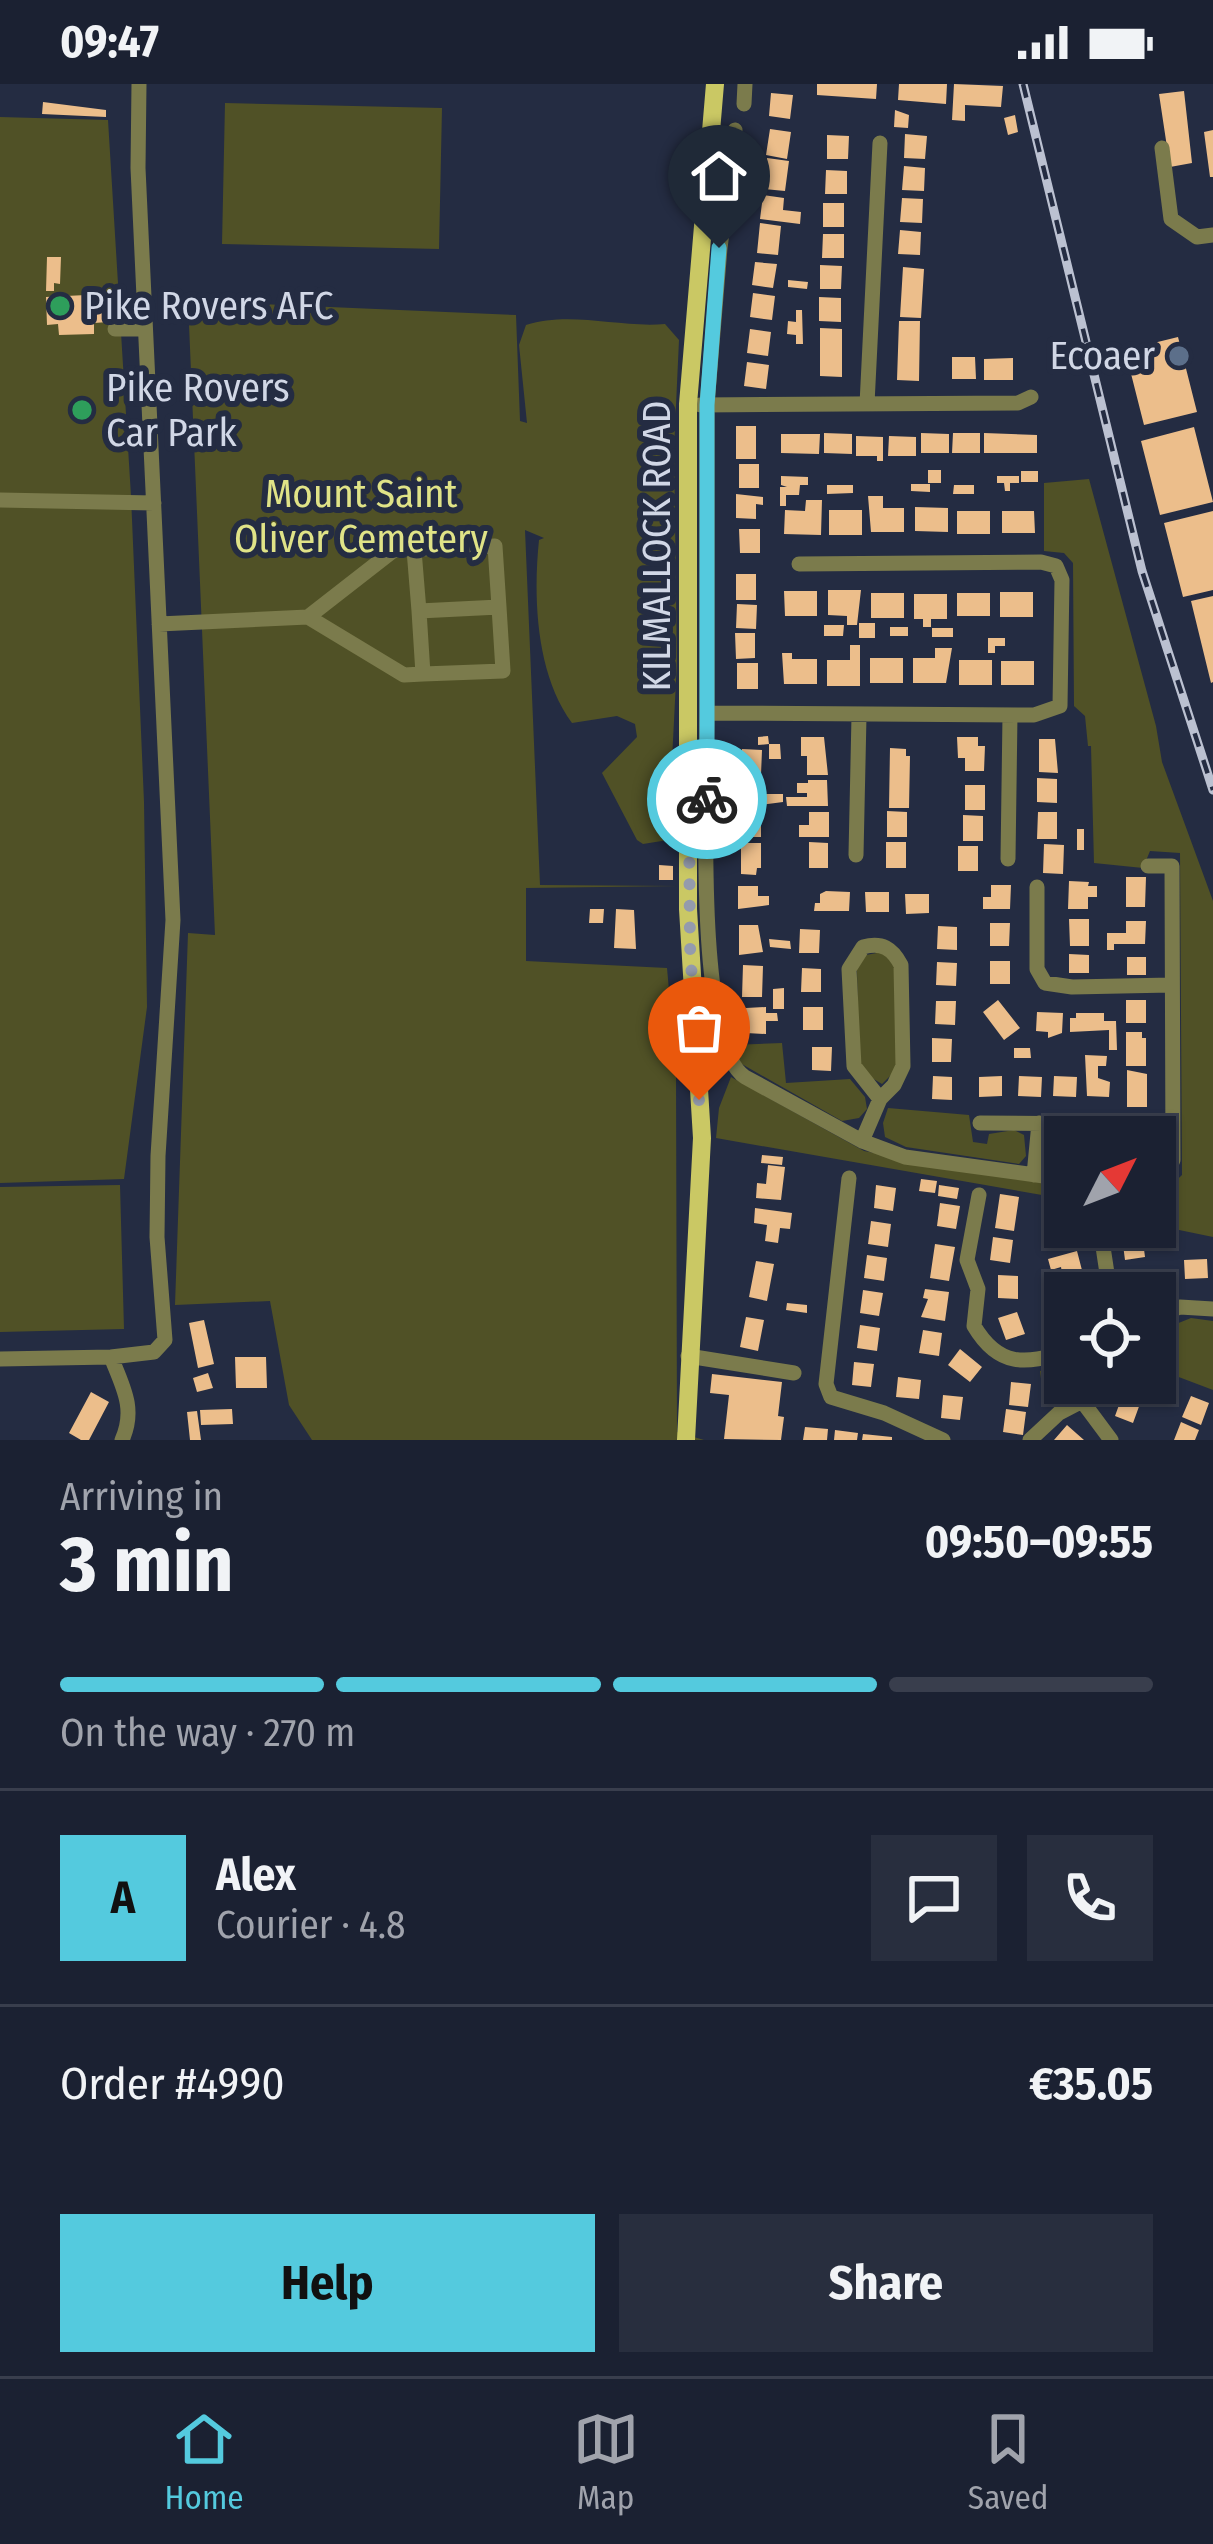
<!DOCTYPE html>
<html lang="en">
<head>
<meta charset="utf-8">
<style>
  :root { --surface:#1b2132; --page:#282e3e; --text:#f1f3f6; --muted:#a0a3ac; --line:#393e4d; --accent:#54cade }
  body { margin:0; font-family:"Fira Sans Condensed",sans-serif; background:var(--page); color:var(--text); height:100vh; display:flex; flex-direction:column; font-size:45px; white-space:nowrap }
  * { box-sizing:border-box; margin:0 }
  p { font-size:39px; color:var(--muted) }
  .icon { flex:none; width:66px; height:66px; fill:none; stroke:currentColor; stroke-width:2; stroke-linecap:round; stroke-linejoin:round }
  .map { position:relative; height:1356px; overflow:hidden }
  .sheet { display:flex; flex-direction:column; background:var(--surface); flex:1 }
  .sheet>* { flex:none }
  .needle { width:78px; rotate:48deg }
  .fabs { position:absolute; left:1044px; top:1032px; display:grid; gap:24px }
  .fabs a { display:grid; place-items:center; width:132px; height:132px; border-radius:0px; background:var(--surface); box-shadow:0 3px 9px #0004,0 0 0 3px var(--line); font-size:60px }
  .pin { position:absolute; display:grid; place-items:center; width:102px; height:102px; color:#fff; margin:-123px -51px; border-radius:50% 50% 50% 0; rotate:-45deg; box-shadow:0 0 12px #0007 }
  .pin .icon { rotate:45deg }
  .courier { position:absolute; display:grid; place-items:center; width:120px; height:120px; margin:-60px; border:9px solid #54cade; border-radius:50%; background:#fff; color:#222; box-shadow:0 3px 15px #0007 }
  .headline em { font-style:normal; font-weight:700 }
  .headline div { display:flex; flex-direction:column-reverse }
  .headline { display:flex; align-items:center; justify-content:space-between; height:204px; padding:0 60px }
  h1 { font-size:78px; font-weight:700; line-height:90px }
  .bar { display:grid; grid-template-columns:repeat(4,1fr); gap:18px 12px; align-content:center; height:144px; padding:0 60px }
  .bar i { height:15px; border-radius:9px; background:var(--line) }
  .bar .current { background:var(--accent) }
  .bar p { grid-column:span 4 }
  .line { display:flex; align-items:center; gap:30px; padding:0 60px; border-top:3px solid var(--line) }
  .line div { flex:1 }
  .round { display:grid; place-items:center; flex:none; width:126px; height:126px; border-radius:0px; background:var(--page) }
  .cta { display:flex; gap:24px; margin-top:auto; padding:24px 60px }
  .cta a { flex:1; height:138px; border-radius:0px; background:var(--accent); color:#111; font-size:48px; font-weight:700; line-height:138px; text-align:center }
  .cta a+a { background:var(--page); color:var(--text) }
  .status { display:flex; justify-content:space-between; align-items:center; height:84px; padding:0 60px; background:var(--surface); direction:ltr }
  .status svg { height:33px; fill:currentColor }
  .dock { display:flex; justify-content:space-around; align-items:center; height:168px; border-top:3px solid var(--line); background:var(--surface); font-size:33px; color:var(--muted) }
  .dock a { display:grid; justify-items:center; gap:6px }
  .dock .current { color:var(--accent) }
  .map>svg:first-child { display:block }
</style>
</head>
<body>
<div class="status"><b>09:47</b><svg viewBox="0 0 49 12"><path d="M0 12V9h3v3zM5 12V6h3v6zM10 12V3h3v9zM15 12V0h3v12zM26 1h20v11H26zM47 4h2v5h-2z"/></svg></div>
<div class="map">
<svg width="1213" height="1356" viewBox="0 0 1213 1356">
  <rect width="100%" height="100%" fill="#242c42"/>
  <path fill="#505126" d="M225,19L442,24L439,165L222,160Z
    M0,33L108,36L131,412L144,718L147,923L124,1095L0,1099Z
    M188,217L516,231L520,337L527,339L519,261L526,241C571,227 619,244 665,240L679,256L674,365L677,577L668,756L643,760L637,756L602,689L637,653L635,640L617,632L572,639C536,590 533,514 539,456L544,454L525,446L540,801L678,802L526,804V877L667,884L676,984L677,1348L704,1356H312L289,1321L270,1217L175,1221L188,849L215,851Z
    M1089,395L1156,642L1162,678L1213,817V1153L1155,1141V1110H1162L1182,1091L1180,769L1150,767L1143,784L1094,779L1091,662H1088L1085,632L1074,622L1073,479L1064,469L1044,467V399Z
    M882,868L894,879L897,985L882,1000L867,991L859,979L857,888V878L866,871Z
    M782,959L786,999L850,995L865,1013L867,1025L859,1034L842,1037L740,979L732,961Z
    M731,993L864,1067L1065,1103V1115L716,1054L719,1024Z
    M888,1024L969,1031L973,1058L987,1060L989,1050L1014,1046L1024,1051L1026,1072L1019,1080L906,1063L885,1053L883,1039Z
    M1083,1046L1086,1053H1065V1084L1044,1078L1049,1047Z
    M120,1101L124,1245L0,1248V1103Z
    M1191,1234L1213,1237V1306L1155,1284V1255L1178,1248L1176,1240Z
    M1058,1282L1065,1299H1091L1057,1318L1043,1310L1040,1287Z"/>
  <path fill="#ecbe8b" d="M817,0H877L876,15L817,11Z
    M899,0H947L946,20L898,16Z
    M954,0L1003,2L1001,23L965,21V37L952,36Z
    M1184,7L1192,79L1170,83L1159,10Z
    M771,9L793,11L790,35L769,32Z
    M43,18L106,26V33L42,30Z
    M895,26L909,31L908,44L894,43Z
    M1015,31L1018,48L1008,51L1004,34Z
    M770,45L791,48L787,75L766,71Z
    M1213,46V93H1210L1204,48Z
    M905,50L927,52L925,75L904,74Z
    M827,51L849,52L848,75H827Z
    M767,74L789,77L785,107L764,105Z
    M904,82L925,84L924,107L902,106Z
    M826,86L847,87V110H825Z
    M763,111L784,114L783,126L801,128L800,140L760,135Z
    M902,114L923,115L922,139L900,138Z
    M823,119H844V143H823Z
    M760,139L781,142L778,171L757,169Z
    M900,146L921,148L920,171L898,170Z
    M823,150H844V174H822Z
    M47,173H61L60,200L54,199V207H46Z
    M755,178L777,180L773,204L752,201Z
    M820,181L842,182L841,205H820Z
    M903,183L924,185L921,234L900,233Z
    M788,196L808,198L807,205L788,203Z
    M753,209L775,212L772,236L750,233Z
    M106,210L108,238L94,239V250L59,251L58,240L47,241L46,213Z
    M819,213L841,214V238L819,237Z
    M796,226H802L803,260H796V251L787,250L788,237L796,238Z
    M899,237H920L919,297L897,296Z
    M820,244L842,245V293L820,292Z
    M750,245L771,248L768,272L747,269Z
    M1178,253L1197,328L1144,341L1125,266Z
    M952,273H975L976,295H952Z
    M1013,274V296H984V275Z
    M747,278L769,281L766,305L744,302Z
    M736,342H756V375H736Z
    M1194,343L1213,418L1160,431L1141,357Z
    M824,349L852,350V370L824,369Z
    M921,349L949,350V369H921Z
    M953,349H980V369H952Z
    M984,349L1037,351V369H984Z
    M781,350H820L819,370L781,369Z
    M856,352L883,353V377H877V372H856Z
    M889,352L916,353V372H888Z
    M739,380H759V404H739Z
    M928,386H941V399H928Z
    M1021,387H1038V398H1021Z
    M781,392L808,393V401H800L799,411H786V422H780V403H787L781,401Z
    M997,392H1019V399H1010V407H1005L1004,399H997Z
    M911,400H930V408L911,407Z
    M827,401H853V409L827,410Z
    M954,401H974V410H953Z
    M736,410L763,413V421L756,420V435L736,434Z
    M868,412H883V424H904V448H871Z
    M806,416H822L821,451L784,450L785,426L805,427Z
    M915,423L948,424V448L915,447Z
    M829,426H862V451H829Z
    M957,427H990V450H957Z
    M1002,427H1034L1035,449H1002Z
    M1213,427V506L1183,513L1164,439Z
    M739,445H760V469H740Z
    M736,490H756V516H736Z
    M828,506H861L857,541H847V532L828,531Z
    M784,507H817V532H785Z
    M1000,508H1033V533H1000Z
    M871,509H904V534H871Z
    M957,509H990V532H957Z
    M914,510H947V535H931V543H923V535H914Z
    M1213,512V598L1211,599L1191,517Z
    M737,520L757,521L756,545L736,544Z
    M859,539H875V554H859Z
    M824,541H844L843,552H824Z
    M890,543H908V552H890Z
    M932,544H953V553H932Z
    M735,549H755V574L736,575Z
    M988,554H1005V562H995V569H988Z
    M850,561H860V602H827V576H850Z
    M935,564H952L946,599H913V574H935Z
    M782,569H792V575H817V600H784Z
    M870,574H903V599H870Z
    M959,576H992V601H959Z
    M1001,577H1034V601H1001Z
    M737,579H758V605H737Z
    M768,652L769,660H780L781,675H769V660L758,661V653Z
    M801,653H824L828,691H807V672H801Z
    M957,653H978V662H985L984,687H965V674H958Z
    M1039,655H1055L1058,689L1039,688Z
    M890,664L906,665V672H910L909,724H889Z
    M742,665L762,666L761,691H742Z
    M1037,694L1057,695V719L1037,718Z
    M808,696H827L828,722H787L786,713H807V709H797V699H808Z
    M744,697L764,698V710H783V718L744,723Z
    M965,701H985V726H965Z
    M887,727L907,728V753H887Z
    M742,728H761V753H742Z
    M809,728H829V753H799V741H809Z
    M1038,728H1057V755H1037Z
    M963,731L983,732V757H963Z
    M1077,745H1084V766H1077Z
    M809,758L828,759V784H809Z
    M886,758H906V784H886Z
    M741,759H761V784H757L756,791L741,790Z
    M1044,760L1064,761L1063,790L1043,789Z
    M958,762H978V787H958Z
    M659,781L673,782V796H659Z
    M1126,793H1146L1145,823H1126Z
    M1069,797L1089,798L1088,802H1097V813H1088V825H1068Z
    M991,801H1011L1010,825H983V813H991Z
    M738,802H758V812H769V821L738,825Z
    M826,807L850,808L849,827H814L815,819H820V810Z
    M865,808H889V828H866Z
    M905,810H929V829L906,830Z
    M590,825H604L603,839H589Z
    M616,825L634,826L636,865L614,864Z
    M1069,835H1089V862H1070Z
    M1126,837H1146L1145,860H1114V866H1107V849H1126Z
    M990,839H1010L1009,862H990Z
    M739,841H758L763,868L739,871Z
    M938,842L957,843V866L937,865Z
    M800,845L820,846L819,869H799Z
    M769,855L790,857L791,865L770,863Z
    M1069,870L1089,871V889H1069Z
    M1127,873H1146V891H1127Z
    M990,877H1010V900H990Z
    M937,878L957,879L956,902L936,901Z
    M743,881L763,882L762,913H742Z
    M802,884L821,885V908H801Z
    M784,904V925H773V905Z
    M998,916L1020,944L1004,956L983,928Z
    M1126,916H1146V939H1126Z
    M936,917H956L955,941L935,940Z
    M766,923V929H777L778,937H766V950L746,949V924Z
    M803,923H823V946H803Z
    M1037,928L1063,929L1062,949L1048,954V948L1036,947Z
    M1076,929H1104V937H1116L1117,966H1109V946L1070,948V934H1076Z
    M1126,948H1142V954H1146V982H1126Z
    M932,954L952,955L951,978H932Z
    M812,963H832L831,987L812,986Z
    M1014,964H1030L1031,974H1014Z
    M1085,971L1107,972L1106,982H1098V994L1110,998L1109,1013L1087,1012Z
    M1127,986L1147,990V1023H1127Z
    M933,992L952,993V1016L932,1015Z
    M1002,992V1012L979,1013V993Z
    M1019,992L1042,993L1041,1013L1018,1012Z
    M1054,992L1077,993L1076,1013L1053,1012Z
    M1126,1031H1146V1053H1127Z
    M762,1071L783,1073L782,1081L761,1079Z
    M768,1081L785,1083L781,1116L756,1114L757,1099L766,1100Z
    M921,1095L937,1097L935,1109L919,1107Z
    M876,1101L896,1104L893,1127L874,1124Z
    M939,1101L959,1104L957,1115L938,1112Z
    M1000,1110L1019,1113L1014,1147L995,1144Z
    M940,1119L960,1122L956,1145L937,1142Z
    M1062,1123L1065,1143H1080L1078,1154L1059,1151Z
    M755,1124L792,1129L790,1145L780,1144L778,1159L765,1157L767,1141L754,1139Z
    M871,1137L891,1140L888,1163L868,1160Z
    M1142,1150L1145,1173L1125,1176L1122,1153Z
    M993,1153L1013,1156L1010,1179L990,1176Z
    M935,1160L955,1163L949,1197L930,1194Z
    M1077,1167L1083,1190L1063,1195L1061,1183L1051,1186L1048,1175Z
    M867,1171L887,1174L884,1197L864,1194Z
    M1207,1175L1208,1194L1185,1195L1184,1176Z
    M756,1177L774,1180L767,1217L749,1213Z
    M1148,1186L1155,1208L1134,1209L1129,1191Z
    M998,1191L1018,1192V1215L998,1214Z
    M925,1205L949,1208L945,1237L921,1233L928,1215L923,1214Z
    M863,1206L883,1209L879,1232L860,1229Z
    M787,1219L807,1221V1229L786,1226Z
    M1065,1226V1247L1052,1251L1045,1233Z
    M1017,1228L1025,1250L1006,1256L998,1234Z
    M746,1233L764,1236L758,1267L740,1263Z
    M204,1236L214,1280L198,1284L189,1239Z
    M860,1241L880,1244L877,1267L857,1264Z
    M923,1246L942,1249L939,1272L919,1269Z
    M960,1265L982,1283L970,1298L948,1281Z
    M235,1273H266L267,1304H236Z
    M854,1278L874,1280L871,1303L852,1301Z
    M208,1289L213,1304L197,1308L193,1294Z
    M712,1290L782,1298L778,1332L784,1333L781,1356L724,1355L729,1311L710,1309Z
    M898,1293L921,1296L919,1315L896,1313Z
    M1011,1298L1031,1300L1028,1323L1009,1321Z
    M1127,1299H1148L1143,1311L1125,1304Z
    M91,1308L109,1318L89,1356H81L69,1349Z
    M1123,1310L1141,1317L1133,1339L1115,1332Z
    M943,1311L963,1313L960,1336L941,1334Z
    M1191,1312L1209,1319L1201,1341L1182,1333Z
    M232,1325L233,1340L201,1341L200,1326Z
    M1006,1325L1026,1328L1023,1351L1003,1348Z
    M197,1327L201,1356H190L187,1328Z
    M1181,1338L1199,1346L1195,1356H1174Z
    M1067,1341L1076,1349L1084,1356H1054Z
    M805,1343L828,1345L827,1356H803Z
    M835,1346L858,1349L857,1356H834Z
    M863,1350L892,1353V1356H862Z"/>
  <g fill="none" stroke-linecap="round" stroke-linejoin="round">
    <path stroke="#7b7b4c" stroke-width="15" d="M744,20L745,0
      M735,46L720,164L707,321V629L1034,631L1060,622L1062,496L1056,482L1041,478L799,480
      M1162,64L1171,135L1197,153L1213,151
      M115,245H145
      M867,320L880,59
      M700,321L1018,319L1031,313
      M0,416L154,419
      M419,527L423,590L503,587L499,523
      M308,533L394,466L495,462L499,523L419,527L414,466
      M159,540L308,533L404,591L423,590
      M707,629C707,694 694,961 745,993L862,1057L905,1073L1065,1095
      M856,771L859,632
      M1008,775L1010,631
      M1148,782H1172L1173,1076L1165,1094L1155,1103
      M1037,803V885L1045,899L1072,903L1171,901
      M980,1039L1098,1040
      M862,1057L880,1015L894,1001L903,982L901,881C892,864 882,858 863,863L849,885L854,982L880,1015
      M1034,1091L1039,1039
      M849,1094L826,1300L831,1313L884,1329L943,1356
      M979,1111L967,1176L978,1205L974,1242C999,1284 1026,1280 1065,1268
      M1100,1143L1110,1209
      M1155,1231L1180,1223L1213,1225
      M688,1272L794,1289
      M111,1273C123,1303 136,1325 122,1356
      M0,1275L111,1273L154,1268L165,1256L157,1153L158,1072L173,836L138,84L139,0
      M1104,1299L1082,1317L1111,1356
      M1030,1356L1059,1329L1082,1317"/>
    <path stroke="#cac864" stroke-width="18" d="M686,1356L702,1054L688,825V320L715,0"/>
    <g stroke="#bbc1d1" stroke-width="9">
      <path id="rail" d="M1023,0L1142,487L1213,706"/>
    </g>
    <use href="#rail" stroke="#242c42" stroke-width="4.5" stroke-dasharray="14" stroke-linecap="butt"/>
  </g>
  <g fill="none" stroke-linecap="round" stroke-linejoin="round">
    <path stroke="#949bad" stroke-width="12" stroke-dasharray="0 21.6" d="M699,1016L690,862L689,732L707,731V715"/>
    <path stroke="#54cade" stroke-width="15" d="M707,715V321L719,164"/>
  </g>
  <g fill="#2e9e5b" stroke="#242c42" stroke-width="4.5">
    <circle cx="60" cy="222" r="12"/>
    <circle cx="82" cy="326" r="12"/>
  </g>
  <circle fill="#5c6f8a" stroke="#242c42" stroke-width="4.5" cx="1179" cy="272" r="12"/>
  <g text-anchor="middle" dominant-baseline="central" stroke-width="12" stroke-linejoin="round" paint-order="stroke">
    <g font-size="39" fill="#d1d7e6" stroke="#242c42" text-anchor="start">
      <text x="84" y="222">Pike Rovers AFC</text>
      <text x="1155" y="272" text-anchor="end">Ecoaer</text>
      <text x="106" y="304">Pike Rovers<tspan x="106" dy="45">Car Park</tspan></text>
    </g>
    <g font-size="39" fill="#e0e387" stroke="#242c42">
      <text x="361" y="410">Mount Saint<tspan x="361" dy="45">Oliver Cemetery</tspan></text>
    </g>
    <g font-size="39" fill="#d1d7e6" stroke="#242c42">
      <text transform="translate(657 462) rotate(-90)">KILMALLOCK ROAD</text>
    </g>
  </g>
</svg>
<div class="fabs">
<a><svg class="needle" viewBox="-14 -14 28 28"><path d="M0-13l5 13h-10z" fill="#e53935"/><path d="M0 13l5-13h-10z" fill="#a0a3ac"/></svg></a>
<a><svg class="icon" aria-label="locate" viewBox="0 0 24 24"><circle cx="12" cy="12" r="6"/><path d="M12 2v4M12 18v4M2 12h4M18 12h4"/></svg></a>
</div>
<div class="pin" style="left:699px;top:1016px;background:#ea580c"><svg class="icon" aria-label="bag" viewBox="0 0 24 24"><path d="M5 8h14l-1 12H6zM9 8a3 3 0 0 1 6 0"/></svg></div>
<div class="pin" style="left:719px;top:164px;background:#1f2937"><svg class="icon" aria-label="home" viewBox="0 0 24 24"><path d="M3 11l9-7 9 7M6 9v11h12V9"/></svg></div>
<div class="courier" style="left:707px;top:715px"><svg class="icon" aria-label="bike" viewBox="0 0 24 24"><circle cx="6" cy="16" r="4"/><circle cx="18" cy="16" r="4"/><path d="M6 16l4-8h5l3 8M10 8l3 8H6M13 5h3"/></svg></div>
</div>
<section class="sheet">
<div class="headline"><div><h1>3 min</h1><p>Arriving in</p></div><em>09:50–09:55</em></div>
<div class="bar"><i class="current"></i><i class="current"></i><i class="current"></i><i></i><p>On the way · 270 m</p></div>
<div class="line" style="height:216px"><b class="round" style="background:var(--accent);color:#111">A</b><div><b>Alex</b><p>Courier · 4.8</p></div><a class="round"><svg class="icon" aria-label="chat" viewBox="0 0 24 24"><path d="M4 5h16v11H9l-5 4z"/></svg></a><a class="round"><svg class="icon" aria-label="phone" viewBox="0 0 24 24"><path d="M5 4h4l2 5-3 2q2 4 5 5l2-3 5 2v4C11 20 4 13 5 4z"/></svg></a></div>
<div class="line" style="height:156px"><div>Order #4990</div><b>€35.05</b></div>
<div class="cta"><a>Help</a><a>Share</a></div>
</section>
<nav class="dock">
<a class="current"><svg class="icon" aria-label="home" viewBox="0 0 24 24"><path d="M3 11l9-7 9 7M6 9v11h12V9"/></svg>Home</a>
<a><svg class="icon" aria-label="map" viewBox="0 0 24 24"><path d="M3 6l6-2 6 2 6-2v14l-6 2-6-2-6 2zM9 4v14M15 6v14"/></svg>Map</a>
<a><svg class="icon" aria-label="saved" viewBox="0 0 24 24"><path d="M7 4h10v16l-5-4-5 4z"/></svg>Saved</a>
</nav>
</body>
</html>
